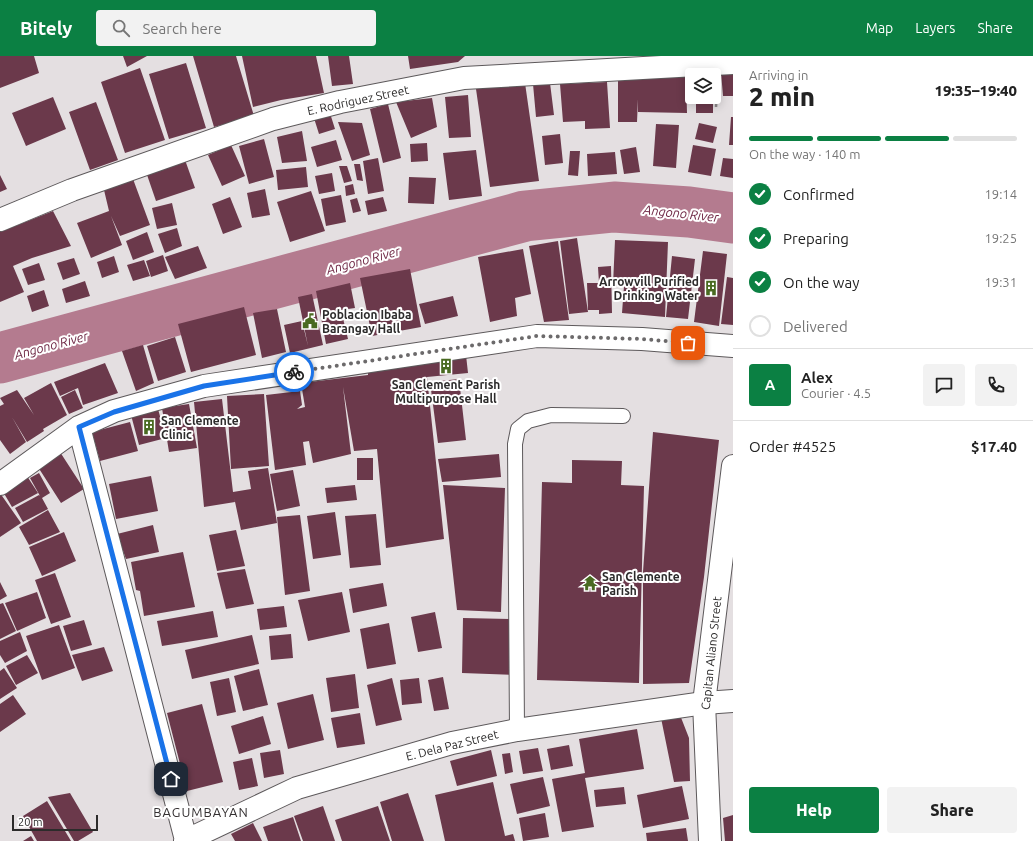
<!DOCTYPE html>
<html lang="en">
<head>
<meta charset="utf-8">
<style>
  :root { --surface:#fff; --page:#f2f2f2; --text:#222; --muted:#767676; --line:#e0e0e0; --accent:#0b8043 }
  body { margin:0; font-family:Ubuntu,sans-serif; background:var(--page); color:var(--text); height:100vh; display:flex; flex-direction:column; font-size:15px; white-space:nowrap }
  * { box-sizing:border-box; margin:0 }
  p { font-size:13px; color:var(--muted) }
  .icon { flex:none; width:22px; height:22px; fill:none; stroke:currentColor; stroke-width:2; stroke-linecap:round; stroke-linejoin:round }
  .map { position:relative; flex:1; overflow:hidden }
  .drawer { display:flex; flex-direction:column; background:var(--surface); width:300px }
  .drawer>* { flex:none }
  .buttons { position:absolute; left:685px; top:12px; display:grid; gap:8px }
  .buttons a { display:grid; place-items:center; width:36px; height:36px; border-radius:4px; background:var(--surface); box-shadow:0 2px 10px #0003; font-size:20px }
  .scale { position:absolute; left:12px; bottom:10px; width:86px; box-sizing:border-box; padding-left:4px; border:2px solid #2c2b2b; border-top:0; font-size:11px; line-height:14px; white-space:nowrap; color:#2c2b2b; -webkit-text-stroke:3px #fff; paint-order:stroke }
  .pin { position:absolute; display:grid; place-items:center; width:34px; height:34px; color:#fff; margin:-17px; border-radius:8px; box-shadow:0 2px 6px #0006 }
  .courier { position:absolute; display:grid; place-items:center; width:40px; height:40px; margin:-20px; border:3px solid #1a73e8; border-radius:50%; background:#fff; color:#222; box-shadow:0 1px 5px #0007 }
  .summary em { font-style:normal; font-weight:800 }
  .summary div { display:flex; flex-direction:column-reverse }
  .summary { display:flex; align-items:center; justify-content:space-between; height:68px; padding:0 16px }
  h1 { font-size:26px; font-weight:800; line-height:30px }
  .bar { display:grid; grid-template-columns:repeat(4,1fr); gap:6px 4px; align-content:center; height:48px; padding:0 16px }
  .bar i { height:5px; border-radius:3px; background:var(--line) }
  .bar .current { background:var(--accent) }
  .bar p { grid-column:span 4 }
  .line { display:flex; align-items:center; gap:10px; padding:0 16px; border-top:1px solid var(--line) }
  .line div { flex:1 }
  .round { display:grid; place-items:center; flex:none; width:42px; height:42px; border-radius:4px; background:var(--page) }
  ol { padding:0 16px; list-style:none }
  li { display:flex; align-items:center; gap:12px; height:44px }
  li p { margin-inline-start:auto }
  li .icon { padding:4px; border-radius:50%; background:var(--accent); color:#fff; stroke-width:4 }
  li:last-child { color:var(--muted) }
  li i { width:22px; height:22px; border:2px solid var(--line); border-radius:50% }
  .action { display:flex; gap:8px; margin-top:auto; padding:8px 16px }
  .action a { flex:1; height:46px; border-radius:4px; background:var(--accent); color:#fff; font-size:16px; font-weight:800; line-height:46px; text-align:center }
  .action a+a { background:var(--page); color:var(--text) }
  header { display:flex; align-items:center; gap:24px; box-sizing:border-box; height:56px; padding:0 20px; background:var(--accent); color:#fff }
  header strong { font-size:19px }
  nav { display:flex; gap:22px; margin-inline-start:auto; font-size:14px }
  .search { width:280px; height:36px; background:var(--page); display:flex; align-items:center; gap:10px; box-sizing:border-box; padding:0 14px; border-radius:4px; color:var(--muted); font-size:15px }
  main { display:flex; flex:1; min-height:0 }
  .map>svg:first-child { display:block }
</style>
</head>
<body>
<header>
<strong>Bitely</strong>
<div class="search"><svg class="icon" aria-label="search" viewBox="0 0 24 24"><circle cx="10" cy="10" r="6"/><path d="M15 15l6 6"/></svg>Search here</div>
<nav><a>Map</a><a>Layers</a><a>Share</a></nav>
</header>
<main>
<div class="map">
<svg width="733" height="785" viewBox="0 0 733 785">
  <rect width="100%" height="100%" fill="#e4dfe1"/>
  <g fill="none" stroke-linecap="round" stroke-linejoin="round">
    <path stroke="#b47b8f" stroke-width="51" d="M0,302L272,228L525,160L614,151L689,156L733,162"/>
  </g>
  <path fill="#6b394b" d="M0,0H34L39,17L0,32Z
    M123,0H147L127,11Z
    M193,0H236L254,60L214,71Z
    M242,0H316L324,37L281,44L253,51Z
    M328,0H349L353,28L332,30Z
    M408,0H465L458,6L410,13Z
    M186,7L206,72L169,83L149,18Z
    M140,12L165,84L125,97L101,26Z
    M733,15V40H723L721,16Z
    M686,20L687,57L638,56V43L637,66H618V21Z
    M607,26L610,72L585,73V65L563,66L560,28Z
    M525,27L539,125L490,131L476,33Z
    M550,27L554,59L536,61L533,28Z
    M468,39L471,81L449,82L445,41Z
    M53,41L66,73L26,90L12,57Z
    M696,41H713V57H696Z
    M432,42L437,71L411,82L396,46Z
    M96,46L118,104L90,114L69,56Z
    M388,48L401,102L383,107L370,53Z
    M329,54L335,73L319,78L313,59Z
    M731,61H733V89H729Z
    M338,66L362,67L370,99L352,105Z
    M699,67L717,71L713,87L695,83Z
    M656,68L679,69L676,112L653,110Z
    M302,75L307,105L282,107L277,81Z
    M560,78L563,107L545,109L542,80Z
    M264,83L274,121L249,128L239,90Z
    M336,84L342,104L317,111L311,91Z
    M427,87L428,105L411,106L410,88Z
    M231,89L245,120L222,130L208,99Z
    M693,89L716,93L711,120L688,116Z
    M636,91L640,116L624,118L620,94Z
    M476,94L482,140L449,144L443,97Z
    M570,95H580L578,120L568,119Z
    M615,96L617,118L588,120L587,98Z
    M184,101L195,132L156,145L145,113Z
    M378,102L384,135L368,138L363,105Z
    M723,102L733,103V122L720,120Z
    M354,108H360L363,125L357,124Z
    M339,110H347L352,125L344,127Z
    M306,111L308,131L278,134L276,114Z
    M332,117L335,135L319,138L315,120Z
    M0,119L7,133L0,136Z
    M409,121L436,122L434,148L408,147Z
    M133,123L150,169L120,180L111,160L122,189L91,202L77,167L109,155L104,134Z
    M353,128L355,138L346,140L345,130Z
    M265,133L270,159L252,162L247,137Z
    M311,135L325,175L290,186L277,146Z
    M341,139L346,166L326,170L321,143Z
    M230,141L242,171L223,178L212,148Z
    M383,141L387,155L368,159L365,145Z
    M357,142L361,155L353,157L350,144Z
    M172,147L177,169L157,173L152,152Z
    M53,155L71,190L32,202L13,210L24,236L0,246V176Z
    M177,172L182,190L165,197L158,178Z
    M147,176L154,196L133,204L126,185Z
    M577,182L588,256L569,258L560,185Z
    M615,184L668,186L665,261L622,257L624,230L613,229Z
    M558,185L569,264L544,266L529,190Z
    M198,190L207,212L175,223L165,201Z
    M523,193L531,238L515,242L517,260L490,266L478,201Z
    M703,195L727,198L719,270L694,266Z
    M163,199L168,215L151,221L146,205Z
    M114,200L119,216L102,222L97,206Z
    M672,200L695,203L688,263L666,261Z
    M74,202L80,218L63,224L57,207Z
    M144,204L150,220L133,225L127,209Z
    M39,207L45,224L28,229L22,213Z
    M611,210L612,257L599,258V254H588L587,227H599L598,211Z
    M410,213L421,271L372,280L360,222Z
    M727,221L733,222V269L721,268Z
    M85,225L90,240L66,247L62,233Z
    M350,227L355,252L341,254L348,283L326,288L316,235Z
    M44,234L49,250L32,256L27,240Z
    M312,238L323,289L290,297L284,269L302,265L308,290L298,241Z
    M453,240L458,260L425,268L419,248Z
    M244,251L256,299L191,316L178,268Z
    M277,253L286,296L262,302L253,257Z
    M175,281L186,316L158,325L147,290Z
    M143,289L154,327L136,335L122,295Z
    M466,299L468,317L427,321L444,483L386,492L377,393L354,395L343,331L351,398L313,407L309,385L303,386L306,409L275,414L266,339L300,335L302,349L297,353L305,351L301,327L368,319V309Z
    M105,307L118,337L83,349L78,332L60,340L54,326Z
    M459,323L466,384L438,387L430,326Z
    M51,327L67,359L43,373L44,375L27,386L12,361L26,386L10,398L0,384V350L4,348L0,342L17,334L34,359L24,342Z
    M75,334L83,352L69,358L61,341Z
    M264,338L269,410L231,413L227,340Z
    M222,343L233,436L251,433L248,415L268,412L277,467L241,474L234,441L235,446L204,451L194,346Z
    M189,348L197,392L169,396L162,352Z
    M158,353L166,382L139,389L131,359Z
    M130,366L138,395L100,405L92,376Z
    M653,376L719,384L704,521L689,627L643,628V516Z
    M60,396L84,433L61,447L38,411Z
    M499,398L501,421L442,426L438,403Z
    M357,402H373V424H357Z
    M572,404L622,405L621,429L644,430L639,627L537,624L542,426L572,427Z
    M293,414L300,450L277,455L270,418Z
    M39,417L50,437L42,442L48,453L23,466L15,452L39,439L40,440L30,422Z
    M27,420L38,437L12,451L2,434Z
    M151,420L158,455L116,463L109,428Z
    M355,429L357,444L327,447L325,432Z
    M443,429L505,432L501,556L457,554Z
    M0,437L21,467L0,481Z
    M48,454L60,476L29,489L19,471Z
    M335,456L341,499L313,503L307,460Z
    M376,458L381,509L350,512L345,460Z
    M300,459L310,535L285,539L277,461Z
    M153,469L159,496L126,503L117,478Z
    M236,474L245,510L217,515L209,479Z
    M64,476L76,505L42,520L29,491Z
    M183,496L195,551L144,560L140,535L136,534L131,506Z
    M245,513L254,548L226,553L217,517Z
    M55,517L71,561L51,568L35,524Z
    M0,526L7,540L0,544Z
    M383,527L387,550L353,557L349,533Z
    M37,536L46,562L17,575L5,547Z
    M342,536L350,576L308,585L298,544Z
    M3,547L16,575L0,583V548Z
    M284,550L287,571L260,574L257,553Z
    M213,555L218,581L162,590L157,565Z
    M435,556L442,592L418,596L411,561Z
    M463,562L516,563L514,619L462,617Z
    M84,564L92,589L71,595L63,570Z
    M389,567L396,608L367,613L360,573Z
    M59,569L75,612L42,624L26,580Z
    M20,576L27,595L5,607L0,599V585Z
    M291,578L293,602L271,604L269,580Z
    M252,579L259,608L192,623L185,594Z
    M104,591L113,615L82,625L72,599Z
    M27,599L38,617L16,629L6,610Z
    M4,612L17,632L0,643V615Z
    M259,613L268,649L243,655L234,620Z
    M355,618L359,652L331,656L326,622Z
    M443,621L449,653L434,655L428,624Z
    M229,622L236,656L217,660L210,626Z
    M392,622L402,664L376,670L367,629Z
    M419,622L422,647L402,649L400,624Z
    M313,638L324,684L288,693L277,647Z
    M13,639L26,658L0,676V648Z
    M202,648L223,726L187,735L167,657Z
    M360,657L365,688L337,692L331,662Z
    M680,659L689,682L690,725L674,726L661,662Z
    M263,660L271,688L239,698L231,670Z
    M637,673L644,713L585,722L594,771L562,776L552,723L585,717L579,683Z
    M569,689L573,710L551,714L547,693Z
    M538,692L543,715L523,718L519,695Z
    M280,694L284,718L264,722L260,697Z
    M491,694L497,720L457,730L450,705Z
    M510,697L513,716L505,718L502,698Z
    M252,702L258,730L239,734L233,706Z
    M543,721L550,750L517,758L510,728Z
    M493,726L505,780L513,778L515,785H445L435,739Z
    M682,730L689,763L643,772L637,739Z
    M624,731L626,748L596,751L594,734Z
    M70,737L93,776L78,785H74L48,741Z
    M408,737L424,785H392L380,746Z
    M47,745L71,785H37L23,760Z
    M323,750L335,785H303L294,760Z
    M378,750L390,785H342L335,764Z
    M545,757L549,781L523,785L519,762Z
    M733,759V785H725L723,762Z
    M293,761L301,785H268L263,771Z
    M253,767L262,785H235L231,778Z
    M686,772L688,785H647L646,777Z
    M31,780L34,785H23Z"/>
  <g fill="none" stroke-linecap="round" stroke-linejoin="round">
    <g stroke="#5d595b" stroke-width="16">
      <path id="lane" d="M517,674L515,388L518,373L528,365L551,359L623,360"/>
    </g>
    <g stroke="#5d595b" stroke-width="24">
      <path id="street" d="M0,164L72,134L273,63L340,46L464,22L733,7
        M79,371L186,784
        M0,428L79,371L114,355L204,330L537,280L642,283L733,290
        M185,785L297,732L452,687L517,674L704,647L733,645"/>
    </g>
    <g stroke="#5d595b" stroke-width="24">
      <path id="secondary" d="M710,785L704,647L733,410"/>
    </g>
    <path stroke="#8c898a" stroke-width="2.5" stroke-dasharray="3 2" stroke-linecap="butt" d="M716,51L717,35"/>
    <use href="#lane" stroke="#fff" stroke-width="14"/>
    <use href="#street" stroke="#fff" stroke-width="22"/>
    <use href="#secondary" stroke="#fff" stroke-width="22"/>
  </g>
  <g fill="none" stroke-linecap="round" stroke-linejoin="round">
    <path stroke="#6c6a6b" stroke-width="4" stroke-dasharray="0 7.2" d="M294,316L537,280L642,283L688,287"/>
    <path stroke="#1a73e8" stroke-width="5" d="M171,723L79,371L114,356L204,330L294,316"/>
  </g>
  <defs>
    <g id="building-bare" transform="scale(1.2)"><path d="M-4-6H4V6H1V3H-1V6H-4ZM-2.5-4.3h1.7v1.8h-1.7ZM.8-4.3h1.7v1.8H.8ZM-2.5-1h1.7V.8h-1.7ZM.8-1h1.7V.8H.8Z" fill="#496a21" stroke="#fff" stroke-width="2.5" paint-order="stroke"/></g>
    <g id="civic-bare" transform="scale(1.2)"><path d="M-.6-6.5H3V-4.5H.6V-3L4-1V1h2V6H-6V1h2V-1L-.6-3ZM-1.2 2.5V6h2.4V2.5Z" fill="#496a21" stroke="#fff" stroke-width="2.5" paint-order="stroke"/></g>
    <g id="temple-bare" transform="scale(1.2)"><path d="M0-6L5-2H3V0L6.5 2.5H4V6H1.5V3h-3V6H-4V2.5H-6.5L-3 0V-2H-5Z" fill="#496a21" stroke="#fff" stroke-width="2.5" paint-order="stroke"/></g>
  </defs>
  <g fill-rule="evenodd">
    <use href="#building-bare" x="711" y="232"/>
    <use href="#civic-bare" x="310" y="265"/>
    <use href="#building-bare" x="446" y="310"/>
    <use href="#building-bare" x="149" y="371"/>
    <use href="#temple-bare" x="590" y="527"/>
  </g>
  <g text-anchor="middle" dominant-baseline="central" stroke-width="4" stroke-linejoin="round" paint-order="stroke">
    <g font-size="12" fill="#2c2b2b" stroke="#fff">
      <text transform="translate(358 44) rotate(-12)">E. Rodriguez Street</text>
      <text transform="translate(711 597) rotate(-84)">Capitan Aliano Street</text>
      <text transform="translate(452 689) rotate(-14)">E. Dela Paz Street</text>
    </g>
    <g font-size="12" font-weight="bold" fill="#2c2b2b" stroke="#fff" text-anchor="start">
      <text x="699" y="225" text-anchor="end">Arrowvill Purified<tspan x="699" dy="14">Drinking Water</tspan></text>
      <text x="322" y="258">Poblacion Ibaba<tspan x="322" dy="14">Barangay Hall</tspan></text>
      <text x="446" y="328" text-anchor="middle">San Clement Parish<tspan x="446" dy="14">Multipurpose Hall</tspan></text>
      <text x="161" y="364">San Clemente<tspan x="161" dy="14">Clinic</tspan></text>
      <text x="602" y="520">San Clemente<tspan x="602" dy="14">Parish</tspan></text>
    </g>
    <g font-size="13" font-style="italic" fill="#702946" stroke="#fff">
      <text transform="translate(681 157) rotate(6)">Angono River</text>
      <text transform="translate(363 204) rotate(-15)">Angono River</text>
      <text transform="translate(51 289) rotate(-15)">Angono River</text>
    </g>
    <g font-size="13" letter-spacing="1" fill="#343031" stroke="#fff">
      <text x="201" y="756">BAGUMBAYAN</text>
    </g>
  </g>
</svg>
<div class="buttons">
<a><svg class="icon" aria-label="layers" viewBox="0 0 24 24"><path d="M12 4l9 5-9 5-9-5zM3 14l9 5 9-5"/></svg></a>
</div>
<div class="scale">20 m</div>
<div class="pin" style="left:688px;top:287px;background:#ea580c"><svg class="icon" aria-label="bag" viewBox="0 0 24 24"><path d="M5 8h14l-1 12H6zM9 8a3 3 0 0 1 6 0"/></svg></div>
<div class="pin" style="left:171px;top:723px;background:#1f2937"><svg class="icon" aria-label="home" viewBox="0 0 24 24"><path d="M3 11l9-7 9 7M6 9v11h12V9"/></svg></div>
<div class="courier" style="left:294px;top:316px"><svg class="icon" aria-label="bike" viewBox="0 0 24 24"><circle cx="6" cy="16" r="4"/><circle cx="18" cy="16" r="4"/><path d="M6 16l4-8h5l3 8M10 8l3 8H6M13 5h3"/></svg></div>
</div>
<section class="drawer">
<div class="summary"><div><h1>2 min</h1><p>Arriving in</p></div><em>19:35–19:40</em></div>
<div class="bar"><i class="current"></i><i class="current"></i><i class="current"></i><i></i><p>On the way · 140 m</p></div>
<ol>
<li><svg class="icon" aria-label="check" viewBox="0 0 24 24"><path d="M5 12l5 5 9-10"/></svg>Confirmed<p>19:14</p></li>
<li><svg class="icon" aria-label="check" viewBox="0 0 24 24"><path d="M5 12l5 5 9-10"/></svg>Preparing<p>19:25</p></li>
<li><svg class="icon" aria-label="check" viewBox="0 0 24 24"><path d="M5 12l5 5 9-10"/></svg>On the way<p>19:31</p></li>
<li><i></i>Delivered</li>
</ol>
<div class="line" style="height:72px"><b class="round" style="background:var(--accent);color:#fff">A</b><div><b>Alex</b><p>Courier · 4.5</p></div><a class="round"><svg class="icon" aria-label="chat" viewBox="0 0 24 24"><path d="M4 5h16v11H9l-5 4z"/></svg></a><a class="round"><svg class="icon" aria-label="phone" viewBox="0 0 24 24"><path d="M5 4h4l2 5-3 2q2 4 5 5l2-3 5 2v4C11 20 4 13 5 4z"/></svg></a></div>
<div class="line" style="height:52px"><div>Order #4525</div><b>$17.40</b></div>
<div class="action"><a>Help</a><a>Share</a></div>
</section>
</main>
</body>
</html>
